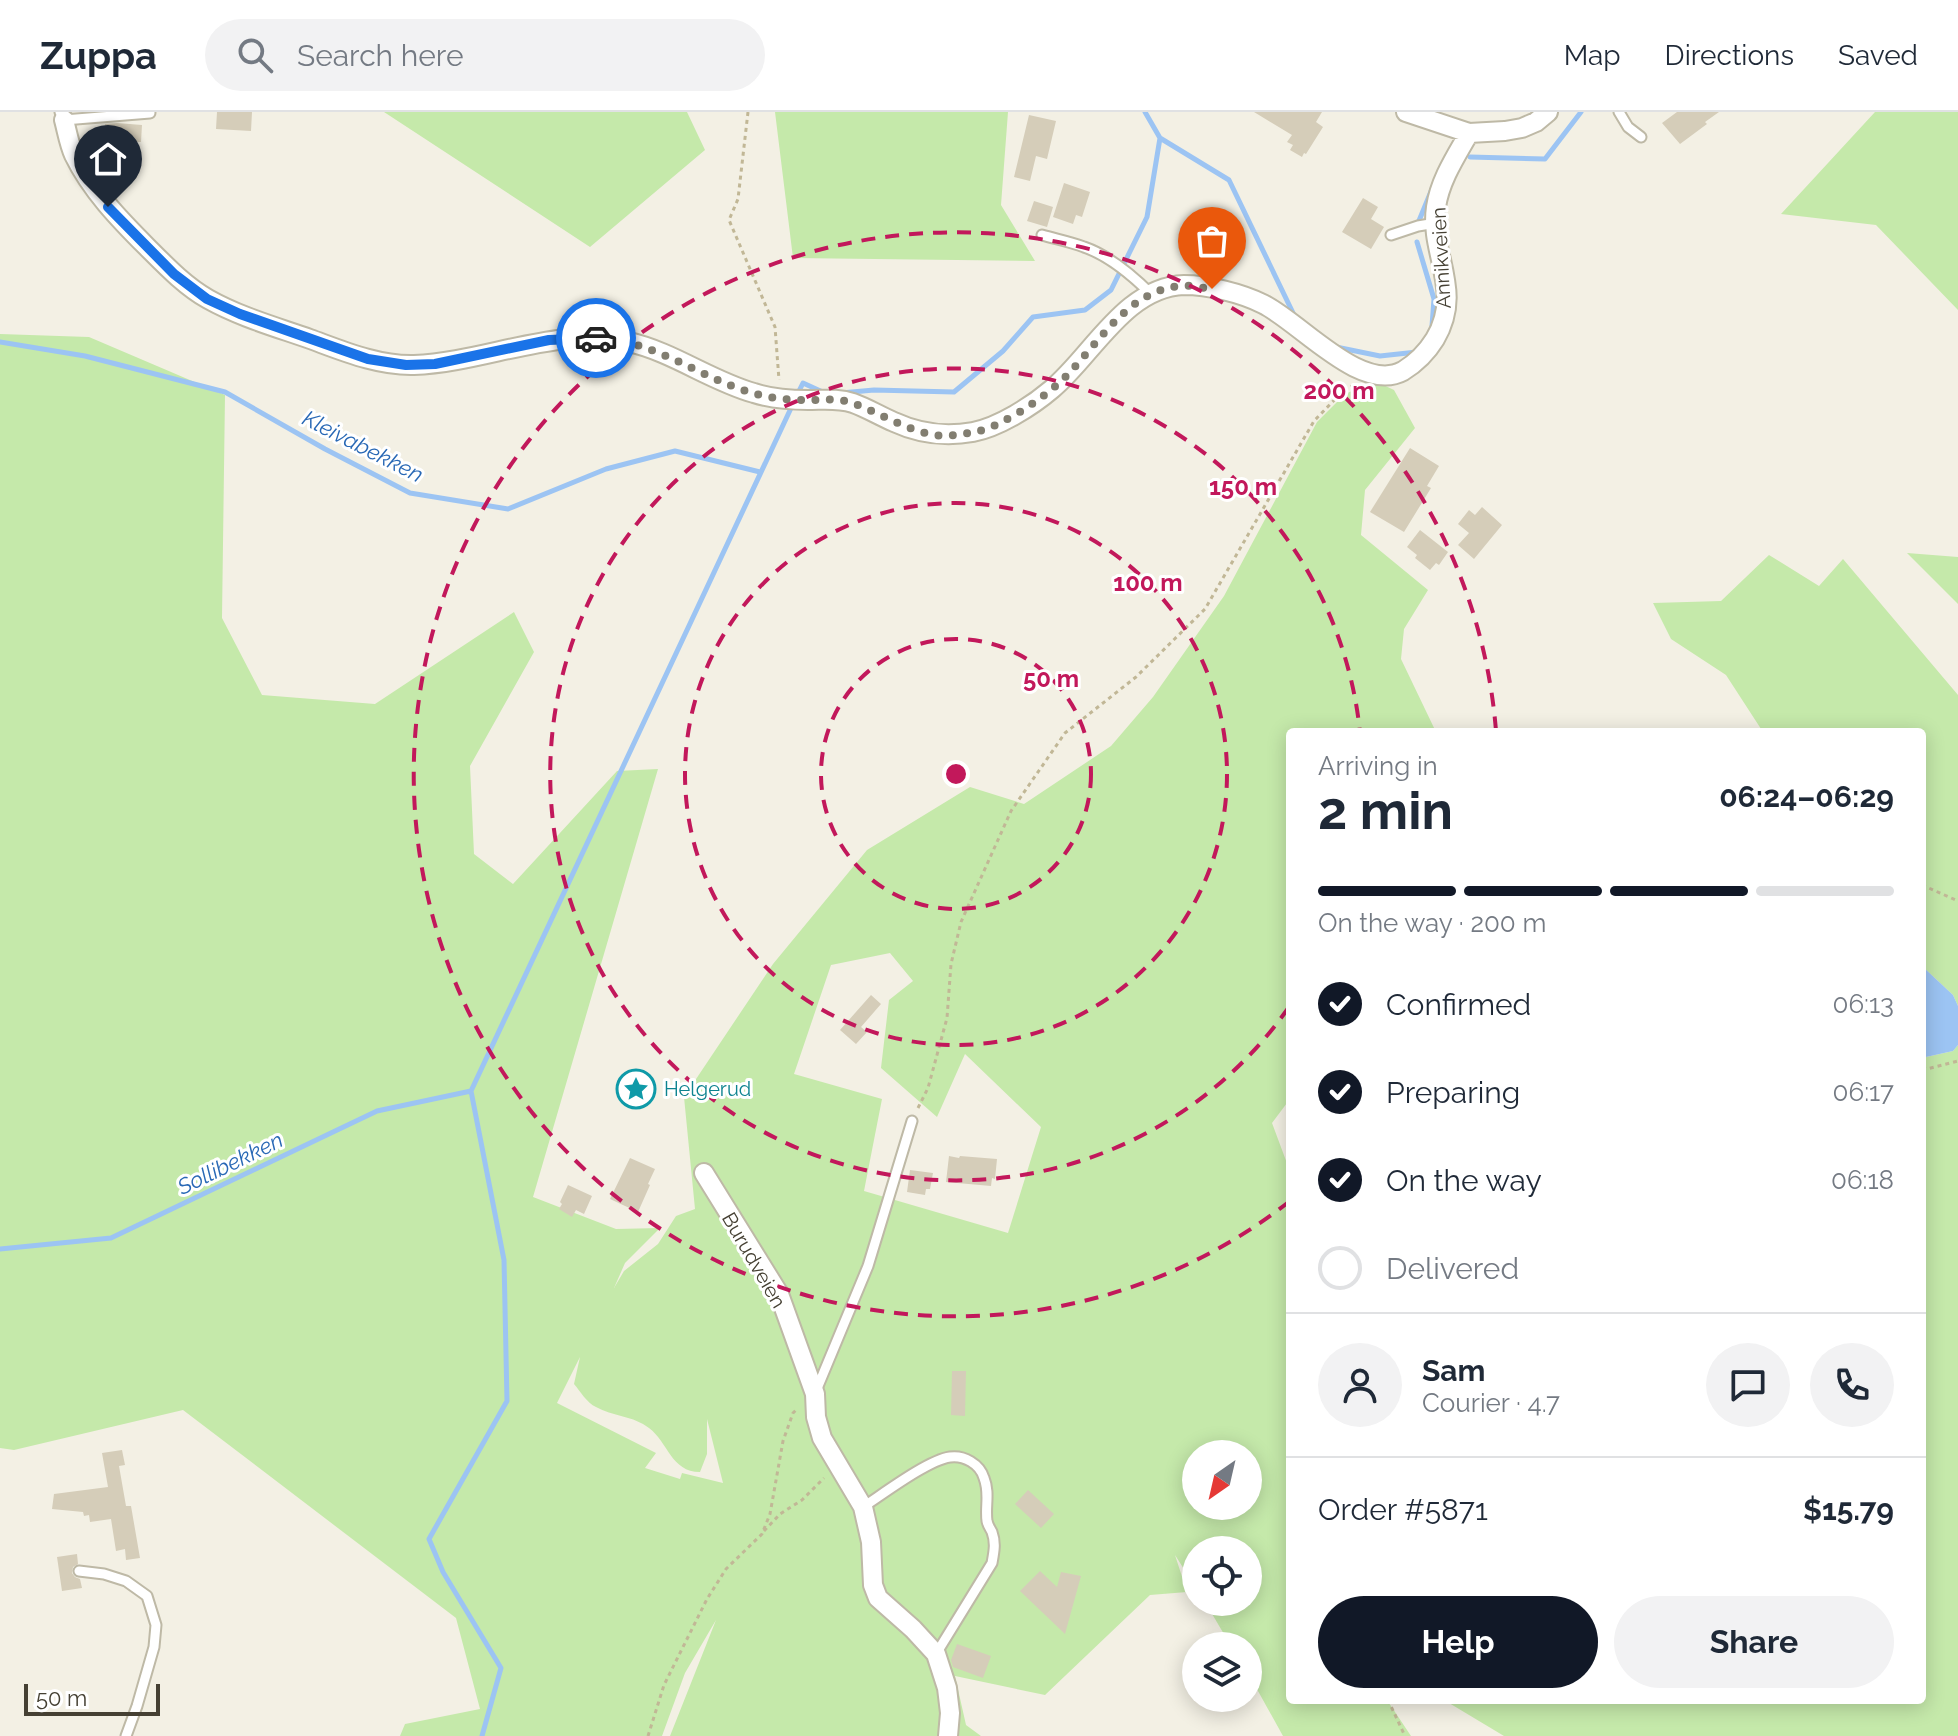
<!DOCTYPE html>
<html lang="en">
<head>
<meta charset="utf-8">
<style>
  :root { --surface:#fff; --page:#f2f2f3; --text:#1f2937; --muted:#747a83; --line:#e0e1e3; --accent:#111827 }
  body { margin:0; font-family:Raleway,sans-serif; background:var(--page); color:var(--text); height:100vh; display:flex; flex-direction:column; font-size:30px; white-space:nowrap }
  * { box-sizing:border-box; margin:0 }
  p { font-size:26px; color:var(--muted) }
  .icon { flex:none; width:44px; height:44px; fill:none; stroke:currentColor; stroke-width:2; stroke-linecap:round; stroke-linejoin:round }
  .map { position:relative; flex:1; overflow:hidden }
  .panel { position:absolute; left:1286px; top:616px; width:640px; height:976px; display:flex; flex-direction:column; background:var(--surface); border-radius:8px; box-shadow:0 4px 20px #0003 }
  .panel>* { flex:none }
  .needle { width:52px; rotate:214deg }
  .fabs { position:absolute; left:1182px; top:1328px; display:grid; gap:16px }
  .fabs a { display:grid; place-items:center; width:80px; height:80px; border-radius:50%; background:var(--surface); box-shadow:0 4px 20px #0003; font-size:40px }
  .scale { position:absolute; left:24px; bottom:20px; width:136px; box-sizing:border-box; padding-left:8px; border:4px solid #454033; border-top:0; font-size:22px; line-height:28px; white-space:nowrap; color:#454033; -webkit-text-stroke:6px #fff; paint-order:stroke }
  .pin { position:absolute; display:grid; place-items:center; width:68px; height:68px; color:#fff; margin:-82px -34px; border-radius:50% 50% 50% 0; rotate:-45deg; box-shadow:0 0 8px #0007 }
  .pin .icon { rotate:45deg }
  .courier { position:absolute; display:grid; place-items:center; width:80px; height:80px; margin:-40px; border:6px solid #1a73e8; border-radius:50%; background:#fff; color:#222; box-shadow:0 2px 10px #0007 }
  .summary em { font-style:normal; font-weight:700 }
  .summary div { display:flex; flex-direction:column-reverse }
  .summary { display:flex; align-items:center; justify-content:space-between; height:136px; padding:0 32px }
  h1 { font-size:52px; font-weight:700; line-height:60px }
  .bar { display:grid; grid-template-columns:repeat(4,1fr); gap:12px 8px; align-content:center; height:96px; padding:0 32px }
  .bar i { height:10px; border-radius:6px; background:var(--line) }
  .bar .selected { background:var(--accent) }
  .bar p { grid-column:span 4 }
  .line { display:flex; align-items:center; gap:20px; padding:0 32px; border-top:2px solid var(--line) }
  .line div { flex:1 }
  .round { display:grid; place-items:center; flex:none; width:84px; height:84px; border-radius:42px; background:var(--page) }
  ol { padding:0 32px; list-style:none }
  li { display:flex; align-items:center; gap:24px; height:88px }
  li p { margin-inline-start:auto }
  li .icon { padding:8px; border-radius:50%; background:var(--accent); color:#fff; stroke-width:4 }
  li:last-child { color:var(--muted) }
  li i { width:44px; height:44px; border:4px solid var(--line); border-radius:50% }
  .action { display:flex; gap:16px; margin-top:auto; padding:16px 32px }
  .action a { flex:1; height:92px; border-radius:48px; background:var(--accent); color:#fff; font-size:32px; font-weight:700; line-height:92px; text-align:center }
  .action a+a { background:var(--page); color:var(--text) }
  header { display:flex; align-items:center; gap:48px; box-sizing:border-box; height:112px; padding:0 40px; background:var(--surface); border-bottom:2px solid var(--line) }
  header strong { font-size:38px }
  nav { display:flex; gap:44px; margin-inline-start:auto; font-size:28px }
  .search { width:560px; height:72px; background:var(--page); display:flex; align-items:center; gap:20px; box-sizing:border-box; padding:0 28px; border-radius:44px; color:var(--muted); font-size:30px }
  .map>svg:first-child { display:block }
</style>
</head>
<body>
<header>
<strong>Zuppa</strong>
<div class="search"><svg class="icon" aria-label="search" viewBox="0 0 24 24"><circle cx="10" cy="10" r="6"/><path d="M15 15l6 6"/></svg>Search here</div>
<nav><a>Map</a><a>Directions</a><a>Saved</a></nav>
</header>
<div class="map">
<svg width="1958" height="1624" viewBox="0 0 1958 1624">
  <rect width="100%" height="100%" fill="#f3f0e4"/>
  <path fill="#c5e9aa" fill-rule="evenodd" d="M384,0H687L705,38L590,135Z
    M775,0H1008L1001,93L1035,149L793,146Z
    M1875,0H1958V198L1876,113L1781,102Z
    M0,222L89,225L225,283L222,506L262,583L375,592L514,500L534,540L470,654L474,742L513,772L617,659L658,657L533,1085L616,1117L660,1116L625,1151L614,1176L624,1159L658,1132L676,1104L695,1097L684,985L773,852L867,738L970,675L1024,692L1111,634L1153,585L1224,484L1317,310L1345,282L1375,269L1394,278L1415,316L1365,378L1361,423L1428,478L1404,517L1401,547L1436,620H1290V987L1272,1011L1288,1054L1290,1055V1588H1387L1411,1624H1283L1248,1561V1534H1231L1205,1490H1248V1438H1196V1476L1175,1443L1187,1480L1150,1483L1045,1583L955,1564L966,1613L981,1624H670L716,1508L685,1561L662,1624H400L405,1612L480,1597L456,1506L183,1298L14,1338L0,1336ZM890,841L913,869L889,888L881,956L937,1005L965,942L1041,1015L1008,1121L864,1079L882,987L794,962L831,853ZM580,1245L574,1272C580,1279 587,1291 596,1295C612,1304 634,1304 649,1316C668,1330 671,1360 700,1360L707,1342V1307L723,1371L682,1361L680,1367L645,1356L656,1341L557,1291ZM1196,1342H1248V1394H1196Z
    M1907,441L1958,445V492Z
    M1769,443L1819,474L1843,447L1958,583V894L1953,883L1922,854V620H1763L1726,563L1671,527L1653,491L1721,489Z
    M1958,933V1624H1504L1444,1588H1922V943L1926,945L1953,939Z"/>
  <path fill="#9cc4f3" d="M1922,854L1953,883L1958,894V933L1953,939L1926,945L1922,943Z"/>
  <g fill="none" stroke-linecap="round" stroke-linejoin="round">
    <path stroke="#9cc4f3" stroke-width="5" d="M1160,26L1229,68L1294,203
      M1470,45L1545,47L1581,0
      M1416,116L1432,77
      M1417,130L1434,187L1432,214
      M0,230L85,244L225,280L325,337L410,381L508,397L606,357L675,339L760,360
      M1336,235L1380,244L1417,240
      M841,281L874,278L954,280L1003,239L1033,205L1085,198L1111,178L1147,105L1160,26L1145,0
      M796,285L803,271L827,282
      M0,1137L111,1126L377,999L471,979
      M482,1624L501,1556L443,1460L429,1427L507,1289L504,1148L471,979L792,294"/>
  </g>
  <path fill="#d5cdb9" d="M217,0H252L251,19L216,17Z
    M1254,0H1322L1316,10L1323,15L1306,42L1304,41L1302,45L1290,38L1293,33L1287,30L1292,23Z
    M1677,0H1719L1705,10L1707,12L1680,32L1662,11Z
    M1029,3L1056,9L1047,47L1036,44L1030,69L1014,65Z
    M117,11L142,13L141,30H133L131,42L111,41L112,28L104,27L105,12Z
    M1064,71L1090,80L1082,105L1076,103L1073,112L1053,105Z
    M1363,86L1378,95L1371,107L1384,115L1371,137L1342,120Z
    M1034,89L1053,95L1047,115L1027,109Z
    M1410,336L1439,354L1427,374L1431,376L1404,420L1370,400Z
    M1482,395L1502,413L1474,447L1458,433L1469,421L1458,412L1469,398L1475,403Z
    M1420,418L1448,440L1439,453L1436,451L1430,458L1415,446L1417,443L1407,435Z
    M871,883L881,892L861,915L867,920L856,932L840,918Z
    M949,1044L959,1046L960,1044L997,1047L995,1067L992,1066L991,1074L946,1070Z
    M630,1046L655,1057L648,1072L650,1073L638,1100L610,1087Z
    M910,1058L933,1061L930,1077H926L925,1083L907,1080Z
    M568,1073L592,1084L584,1102L576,1098L572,1105L559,1097L562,1092L560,1090Z
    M952,1259H966L965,1304L951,1303Z
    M122,1338L125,1353L119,1354L126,1394H131L140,1446L126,1448L125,1437L116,1439L111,1407L90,1410L89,1403L84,1404L83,1400L52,1397L54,1382L108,1375L102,1341Z
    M1028,1378L1054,1402L1041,1416L1015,1392Z
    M77,1442L78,1452L73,1455L72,1461L75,1465L80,1467L82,1476L62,1479L57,1445Z
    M1040,1459L1057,1475L1061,1460L1081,1464L1065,1522L1020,1479Z
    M957,1532L991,1544L983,1566L953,1555L951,1548Z"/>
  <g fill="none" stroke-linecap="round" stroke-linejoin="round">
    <g stroke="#beb9a6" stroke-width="13">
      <path id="service" d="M60,0L64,8L150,1
        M1619,0L1628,15L1641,25
        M1042,123C1056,127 1071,130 1084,135C1110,144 1132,163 1151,182
        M1391,123L1418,114L1436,111
        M816,1279L868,1154L912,1009
        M863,1395C883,1382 928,1348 950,1345C964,1343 980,1352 984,1366C990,1381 985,1394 987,1409C988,1414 990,1416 992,1420C996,1431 994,1440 992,1451L936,1542
        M79,1459L104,1462L126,1469L147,1484L156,1513L154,1535L137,1594L126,1624"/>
    </g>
    <g stroke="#beb9a6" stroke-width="22">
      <path id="minor" d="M1406,0L1469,21L1505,19L1522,16L1536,10L1548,0
        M64,8C67,19 69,32 74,43C91,78 119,107 147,135C166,154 185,174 208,187C240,205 276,215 310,227C343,239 378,254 414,253C487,250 555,214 629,230C673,240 711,269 754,281C772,287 790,288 808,288C823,288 838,286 853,291C867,296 880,304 894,310C920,322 946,325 973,320C999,315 1032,294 1052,277C1092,244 1125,175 1184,173C1208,173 1241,181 1263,192C1300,210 1361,282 1403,259C1416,251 1427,240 1435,227C1464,178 1429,142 1436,95C1440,68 1456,44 1469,21
        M704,1061L779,1182L815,1282L816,1305L822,1326L863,1395L871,1430L873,1473L878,1486L913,1517L936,1542L947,1576L950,1601L948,1624"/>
    </g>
    <path stroke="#c1b796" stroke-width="3" stroke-dasharray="4 4" stroke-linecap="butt" d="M748,0L738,87L729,108L775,215L779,268
      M1922,773L1958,789
      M1922,956L1927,957L1958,949
      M918,996L928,976L947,906L951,852L961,810L1011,699L1065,621L1136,565L1205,497L1314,309L1343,279L1354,273
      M764,1419L780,1402L802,1388L824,1366
      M1388,1588L1405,1624
      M648,1624L664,1573L707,1487L726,1457L762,1422L770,1402L783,1329L793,1301L797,1297"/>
    <use href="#service" stroke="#fff" stroke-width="9"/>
    <use href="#minor" stroke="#fff" stroke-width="18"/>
  </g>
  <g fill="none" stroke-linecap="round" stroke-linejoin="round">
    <path stroke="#827e71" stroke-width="8" stroke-dasharray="0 14.4" d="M596,226C655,228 701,267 756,282C773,287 792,288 810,288C824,288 838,286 852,291C883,301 921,329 955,323C963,322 971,321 979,319C1002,313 1034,292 1052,277C1094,243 1122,178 1182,174C1192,173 1203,176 1212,177"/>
    <path stroke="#1a73e8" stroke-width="10" d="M108,95L174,162L207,187L240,202L368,247L406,253L435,252L549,228L596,226"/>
  </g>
  <g fill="none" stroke="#c2185b" stroke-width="4" stroke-dasharray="14 10">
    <circle cx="956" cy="662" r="135"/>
    <circle cx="956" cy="662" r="271"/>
    <path d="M1289 895A406 406 0 1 1 1360 620"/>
    <path d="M1290 1089A542 542 0 1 1 1496 619"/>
  </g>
  <defs>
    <g id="sight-ring" transform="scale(2)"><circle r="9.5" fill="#fff" stroke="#0f9aa8" stroke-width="1.5"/><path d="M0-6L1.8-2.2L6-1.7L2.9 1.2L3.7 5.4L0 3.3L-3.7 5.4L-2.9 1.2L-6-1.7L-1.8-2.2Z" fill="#0f9aa8"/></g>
  </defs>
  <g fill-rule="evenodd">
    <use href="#sight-ring" x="636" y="977"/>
  </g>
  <g text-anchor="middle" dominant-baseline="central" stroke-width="6" stroke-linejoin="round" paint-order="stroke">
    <g font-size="20" fill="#454033" stroke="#fff">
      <text transform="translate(1441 146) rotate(-93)">Annikveien</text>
      <text transform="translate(754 1148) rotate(60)">Burudveien</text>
    </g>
    <g font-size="20" fill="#0d838f" stroke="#fff" text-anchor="start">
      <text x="664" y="977">Helgerud</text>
    </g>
    <g font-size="22" font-style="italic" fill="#2868b5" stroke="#fff">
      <text transform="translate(363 334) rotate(27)">Kleivabekken</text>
      <text transform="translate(230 1051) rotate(-26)">Sollibekken</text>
    </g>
  </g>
  <circle cx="956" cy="662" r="12" fill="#c2185b" stroke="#fff" stroke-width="4"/>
  <g font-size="24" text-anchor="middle" font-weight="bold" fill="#c2185b" stroke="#fff" stroke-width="6" stroke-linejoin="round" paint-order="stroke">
    <text x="1339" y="287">200 m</text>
    <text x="1243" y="383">150 m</text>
    <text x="1148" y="479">100 m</text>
    <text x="1051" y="575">50 m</text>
  </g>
</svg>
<div class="fabs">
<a><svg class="needle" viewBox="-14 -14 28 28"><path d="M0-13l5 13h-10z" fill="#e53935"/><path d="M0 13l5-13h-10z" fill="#747a83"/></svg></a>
<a><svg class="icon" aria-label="locate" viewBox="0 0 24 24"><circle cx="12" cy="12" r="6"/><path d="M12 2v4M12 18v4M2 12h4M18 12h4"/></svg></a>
<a><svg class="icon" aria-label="layers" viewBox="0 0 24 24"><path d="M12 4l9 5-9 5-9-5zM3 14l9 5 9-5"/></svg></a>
</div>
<div class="scale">50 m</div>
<div class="pin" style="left:1212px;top:177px;background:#ea580c"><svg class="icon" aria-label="bag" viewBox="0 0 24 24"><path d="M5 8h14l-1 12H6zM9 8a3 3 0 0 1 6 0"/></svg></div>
<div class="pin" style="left:108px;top:95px;background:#1f2937"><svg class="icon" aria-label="home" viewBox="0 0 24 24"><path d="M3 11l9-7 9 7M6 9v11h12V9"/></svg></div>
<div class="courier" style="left:596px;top:226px"><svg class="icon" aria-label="car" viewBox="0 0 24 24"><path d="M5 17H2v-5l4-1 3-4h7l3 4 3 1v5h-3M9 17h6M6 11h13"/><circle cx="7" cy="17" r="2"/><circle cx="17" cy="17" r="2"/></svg></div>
<section class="panel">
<div class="summary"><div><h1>2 min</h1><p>Arriving in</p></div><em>06:24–06:29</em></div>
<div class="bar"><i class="selected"></i><i class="selected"></i><i class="selected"></i><i></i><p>On the way · 200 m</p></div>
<ol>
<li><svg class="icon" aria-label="check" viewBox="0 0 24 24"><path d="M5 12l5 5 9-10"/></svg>Confirmed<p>06:13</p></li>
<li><svg class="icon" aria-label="check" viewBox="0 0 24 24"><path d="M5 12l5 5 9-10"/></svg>Preparing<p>06:17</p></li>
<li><svg class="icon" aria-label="check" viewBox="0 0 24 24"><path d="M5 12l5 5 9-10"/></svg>On the way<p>06:18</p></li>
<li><i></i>Delivered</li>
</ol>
<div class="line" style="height:144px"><a class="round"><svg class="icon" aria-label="person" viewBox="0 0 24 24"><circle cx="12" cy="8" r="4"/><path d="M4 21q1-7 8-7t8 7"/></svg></a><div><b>Sam</b><p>Courier · 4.7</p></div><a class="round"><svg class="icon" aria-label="chat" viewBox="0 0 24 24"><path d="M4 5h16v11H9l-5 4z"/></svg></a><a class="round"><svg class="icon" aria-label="phone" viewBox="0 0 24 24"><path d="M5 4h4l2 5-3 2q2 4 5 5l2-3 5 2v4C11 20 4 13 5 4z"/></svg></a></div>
<div class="line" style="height:104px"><div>Order #5871</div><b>$15.79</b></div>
<div class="action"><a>Help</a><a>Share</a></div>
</section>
</div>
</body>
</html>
